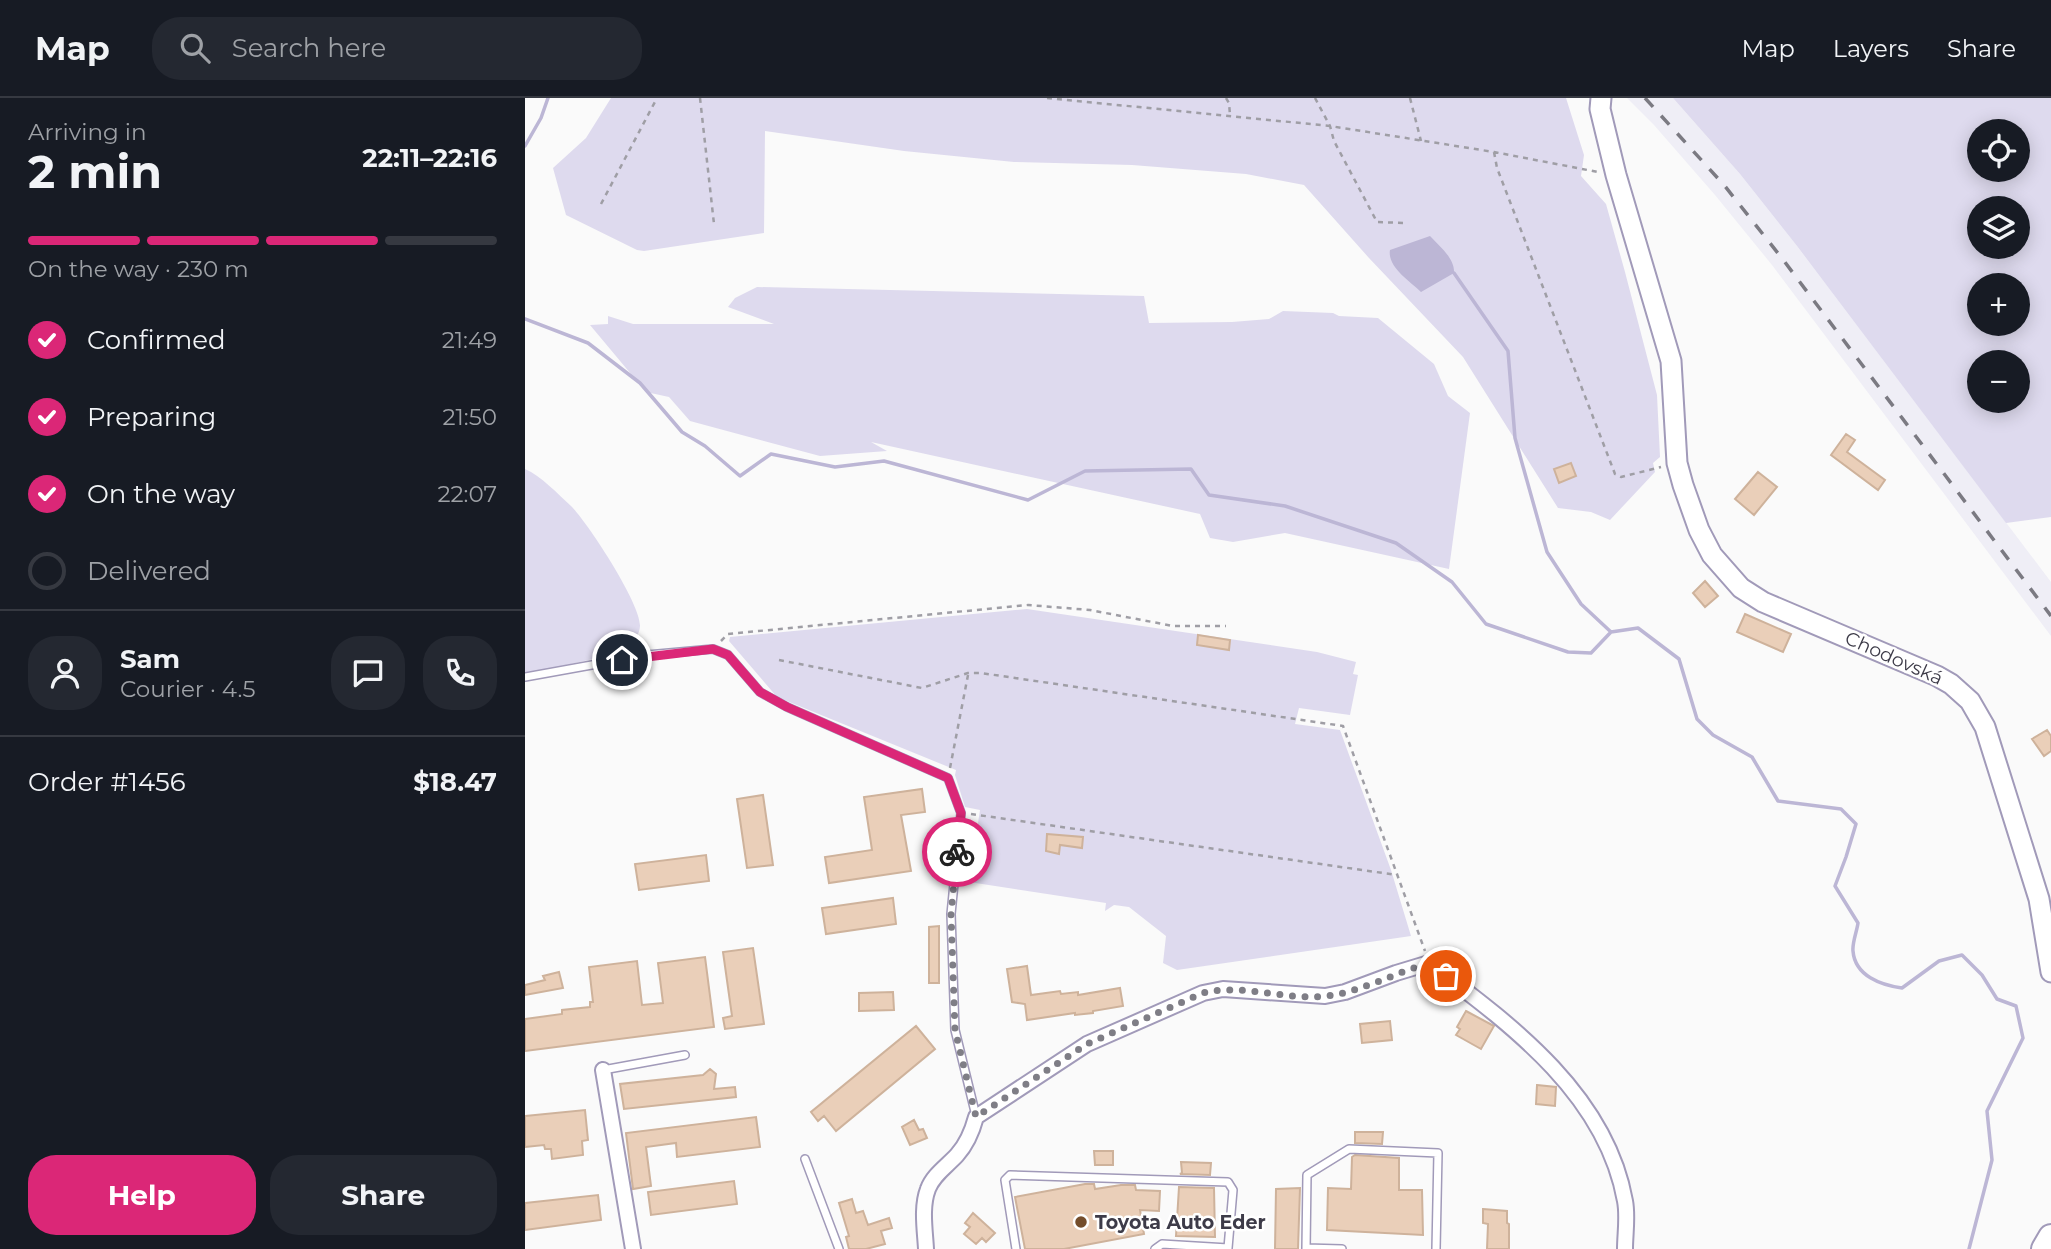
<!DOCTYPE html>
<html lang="en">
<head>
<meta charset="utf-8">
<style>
  :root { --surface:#171b24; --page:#242831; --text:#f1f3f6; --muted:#9ea1a6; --line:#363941; --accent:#db2777 }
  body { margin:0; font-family:Montserrat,sans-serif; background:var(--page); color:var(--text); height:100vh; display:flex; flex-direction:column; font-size:26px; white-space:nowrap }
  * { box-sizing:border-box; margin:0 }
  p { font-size:23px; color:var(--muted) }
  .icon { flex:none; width:38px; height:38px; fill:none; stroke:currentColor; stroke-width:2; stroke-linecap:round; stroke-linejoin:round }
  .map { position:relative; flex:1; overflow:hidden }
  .panel { display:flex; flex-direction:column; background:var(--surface); width:525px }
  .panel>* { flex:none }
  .tools { position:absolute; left:1442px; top:21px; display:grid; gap:14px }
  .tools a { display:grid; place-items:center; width:63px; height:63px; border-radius:50%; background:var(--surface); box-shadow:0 4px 18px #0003; font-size:35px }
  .pin { position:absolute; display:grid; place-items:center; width:60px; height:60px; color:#fff; margin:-30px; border:4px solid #fff; border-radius:50%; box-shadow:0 2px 7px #0007 }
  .courier { position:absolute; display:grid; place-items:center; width:70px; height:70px; margin:-35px; border:5px solid #db2777; border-radius:50%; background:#fff; color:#222; box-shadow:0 2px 9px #0007 }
  .head em { font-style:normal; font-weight:700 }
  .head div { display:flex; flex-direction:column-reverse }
  .head { display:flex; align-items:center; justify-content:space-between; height:119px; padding:0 28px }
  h1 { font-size:46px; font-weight:700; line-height:52px }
  .bar { display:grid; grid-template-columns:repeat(4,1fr); gap:10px 7px; align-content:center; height:84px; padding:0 28px }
  .bar i { height:9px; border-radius:5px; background:var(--line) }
  .bar .current { background:var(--accent) }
  .bar p { grid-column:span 4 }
  .line { display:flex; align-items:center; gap:18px; padding:0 28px; border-top:2px solid var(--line) }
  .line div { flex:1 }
  .round { display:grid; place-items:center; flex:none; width:74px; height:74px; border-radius:28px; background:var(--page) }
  ol { padding:0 28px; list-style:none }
  li { display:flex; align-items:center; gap:21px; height:77px }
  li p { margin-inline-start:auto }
  li .icon { padding:7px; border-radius:50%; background:var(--accent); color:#fff; stroke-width:4 }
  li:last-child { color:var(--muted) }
  li i { width:38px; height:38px; border:4px solid var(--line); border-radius:50% }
  .cta { display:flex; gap:14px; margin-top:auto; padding:14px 28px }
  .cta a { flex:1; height:80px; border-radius:28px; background:var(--accent); color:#fff; font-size:28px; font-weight:700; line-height:80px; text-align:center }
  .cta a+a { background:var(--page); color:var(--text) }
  header { display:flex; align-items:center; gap:42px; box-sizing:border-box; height:98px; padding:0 35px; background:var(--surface); border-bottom:2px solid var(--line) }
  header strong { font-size:33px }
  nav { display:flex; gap:38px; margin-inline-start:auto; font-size:24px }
  .search { width:490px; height:63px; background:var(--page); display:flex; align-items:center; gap:18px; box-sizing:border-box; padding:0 24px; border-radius:28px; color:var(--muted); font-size:26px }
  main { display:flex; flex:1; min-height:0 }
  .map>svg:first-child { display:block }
</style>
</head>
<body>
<header>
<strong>Map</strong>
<div class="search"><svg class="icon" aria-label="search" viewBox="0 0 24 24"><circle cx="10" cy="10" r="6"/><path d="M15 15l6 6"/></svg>Search here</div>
<nav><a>Map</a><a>Layers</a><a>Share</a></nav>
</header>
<main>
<section class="panel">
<div class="head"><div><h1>2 min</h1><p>Arriving in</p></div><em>22:11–22:16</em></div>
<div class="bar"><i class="current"></i><i class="current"></i><i class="current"></i><i></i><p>On the way · 230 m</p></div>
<ol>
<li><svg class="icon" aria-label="check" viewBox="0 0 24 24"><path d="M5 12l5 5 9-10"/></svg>Confirmed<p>21:49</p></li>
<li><svg class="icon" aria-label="check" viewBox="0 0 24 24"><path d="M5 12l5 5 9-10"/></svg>Preparing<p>21:50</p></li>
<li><svg class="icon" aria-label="check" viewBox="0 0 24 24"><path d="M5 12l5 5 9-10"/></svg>On the way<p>22:07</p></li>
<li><i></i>Delivered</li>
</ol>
<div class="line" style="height:126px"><a class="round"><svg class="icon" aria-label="person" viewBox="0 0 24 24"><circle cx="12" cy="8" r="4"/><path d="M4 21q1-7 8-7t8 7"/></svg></a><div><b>Sam</b><p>Courier · 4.5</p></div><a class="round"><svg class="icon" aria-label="chat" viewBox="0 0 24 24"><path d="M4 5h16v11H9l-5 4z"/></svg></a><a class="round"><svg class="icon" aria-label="phone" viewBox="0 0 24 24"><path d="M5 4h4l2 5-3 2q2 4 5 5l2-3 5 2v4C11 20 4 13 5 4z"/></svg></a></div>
<div class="line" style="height:91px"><div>Order #1456</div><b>$18.47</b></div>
<div class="cta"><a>Help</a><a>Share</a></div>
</section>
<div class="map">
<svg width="1526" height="1151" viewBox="0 0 1526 1151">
  <rect width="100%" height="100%" fill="#fafafa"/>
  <path fill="#efeef6" d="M1102,0H1148L1215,76L1272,148L1526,484V538L1247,167L1190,97L1129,27Z"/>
  <path fill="#dedaee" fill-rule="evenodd" d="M86,0H1041L1059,57L1056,78L1081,106L1100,174L1132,297L1135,359L1128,365L1130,374L1085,422L1066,414L1033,410L938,259L844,160L779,87L721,76L607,67L489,64L379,53L240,33L239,135L119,153L112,152L41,117L28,70L61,40Z
    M1148,0H1526V419L1481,425L1272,148L1215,76ZM1454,33H1493V72H1454ZM1454,110H1493V149H1454ZM1493,187V226H1454V187ZM1493,264V303H1454V264Z
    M232,189L619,198L624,225L707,224L744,221L758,213L808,215L814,218L853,220L909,266L923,298L945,315L924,471L760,435L708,444L685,440L675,416L346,344L362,353L295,358L165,323L144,299L121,294L65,227L83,226V218L108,226H249L203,209L210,200Z
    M0,371C16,378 33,396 46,408C63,425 116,506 115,528C114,542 102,550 91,556L0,576Z
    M502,511L792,554L831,564L828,576L833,577L825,617L774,610L770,626L815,632L866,772L886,838L652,872L638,865L641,838L604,809L589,807L580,813L581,805L444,784L455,712L440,709L430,677L431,672L252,599L204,543L205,539Z"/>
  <path fill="#bcb6d5" d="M905,138C914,148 930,160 929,175L896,194C885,183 862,169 865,152Z"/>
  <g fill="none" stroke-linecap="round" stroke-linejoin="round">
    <path stroke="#bcb6d5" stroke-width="3.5" d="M0,48L16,20L23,0
      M929,175L983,253L990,340L1022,454L1056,506L1086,534
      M0,221L63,245L115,285L157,334L180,348L215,378L246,356L310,369L359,363L503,402L560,373L666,371L684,397L760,408L871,445L927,484L961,526L1043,554L1066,555L1086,534L1113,530L1154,561L1172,621L1188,637L1227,659L1253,703L1316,711L1331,726L1321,759L1310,788L1333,825C1332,833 1327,845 1328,853C1330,878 1356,887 1377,890L1414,863L1437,857L1457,877L1472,901L1491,908L1498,940L1462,1013L1467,1062L1444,1151"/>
  </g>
  <path fill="#eacfb9" stroke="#ceb29b" stroke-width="2" d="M1321,336L1330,342L1322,354L1360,382L1353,392L1306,357Z
    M1046,365L1051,378L1034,385L1029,371Z
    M1233,374L1252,389L1229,417L1210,401Z
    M1180,483L1193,498L1180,509L1168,495Z
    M1220,516L1266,536L1258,554L1212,534Z
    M673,537L705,542L704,552L672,547Z
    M1522,632L1526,638V653L1519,658L1507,641Z
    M397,691L400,714L376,717L386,773L304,785L300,759L347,752L339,699Z
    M238,697L248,767L222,770L212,701Z
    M522,736L558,739L557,750L535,747L534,756L521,753Z
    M181,757L184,783L114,792L110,766Z
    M368,800L371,826L301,836L297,810Z
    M414,828V885H404V829Z
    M228,850L239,926L200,931L198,920L207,918L198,854Z
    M180,859L189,929L0,953V921L37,916V912L65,909V904H68L64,869L112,863L117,907L138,905L133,865Z
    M502,868L506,897L535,893L536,896L553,894V897L595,890L598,908L568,913V915L550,917V915L502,922L500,906L487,904L482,871Z
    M34,874L38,890L0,897V887L20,882L18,878Z
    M368,894L369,912L334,913V895Z
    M941,913L969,928L956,951L931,937L935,931L932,929Z
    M865,923L867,942L837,945L835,926Z
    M391,928L410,951L311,1033L299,1018L293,1023L286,1014Z
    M185,971L191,976L189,991L210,989L211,999L99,1011L95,986L178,977Z
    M1012,987L1031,989L1030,1008L1011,1006Z
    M60,1012L63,1042L57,1043L58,1057L27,1061L26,1051H20L19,1047L0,1049V1018Z
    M231,1019L235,1049L152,1059L151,1045L121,1049L126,1088L108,1091L101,1035Z
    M389,1022L394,1032L398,1031L402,1040L385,1047L377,1029Z
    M830,1034H858L857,1046L830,1045Z
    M569,1053H588V1067H570Z
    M830,1057L874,1060V1092H897L898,1137L802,1132L803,1090L826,1091L827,1059Z
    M656,1064L686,1065L685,1077L655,1076L657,1075Z
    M209,1083L212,1106L126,1117L123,1094Z
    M560,1086H569L570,1091L596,1087H610L611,1092L635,1093L634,1113L615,1112L619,1136L539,1151H500L490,1099Z
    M654,1089L689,1090L690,1139L651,1138Z
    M775,1090L773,1151H750L751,1091Z
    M73,1097L76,1122L0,1132V1105Z
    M327,1101L331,1115L338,1113L343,1127L364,1120L367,1130L356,1133L360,1146L341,1151H324L321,1139L324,1138L314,1105Z
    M958,1111L982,1113V1125L984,1126V1151H962L963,1126L958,1125Z
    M448,1115L470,1135L461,1144L457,1140L451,1146L439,1136L445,1129L440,1125Z"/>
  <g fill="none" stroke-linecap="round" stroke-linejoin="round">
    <g stroke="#a19ab9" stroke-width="10">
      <path id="service" d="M0,579L122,557L188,551L203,557L235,594L262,609L423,680L436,715L426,816L430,932L451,1018
        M78,972L160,957
        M280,1061L314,1151
        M781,1150L817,1151
        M491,1151L480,1082L485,1077L703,1084L708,1092L703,1150L637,1146L630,1151
        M781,1151L782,1077L824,1051L913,1055L911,1151"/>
    </g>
    <g stroke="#a19ab9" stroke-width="18">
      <path id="minor" d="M78,972L108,1151
        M401,1151C400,1132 396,1109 403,1091C408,1077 422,1068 432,1057C442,1046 447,1034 451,1019L562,946L678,895L698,891L800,898L820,894L871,875L904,865C985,926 1081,996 1100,1103C1103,1118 1100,1136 1100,1151"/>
    </g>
    <g stroke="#a19ab9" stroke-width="23">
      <path id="tertiary" d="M1076,0L1075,11L1091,77L1146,263L1152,365L1158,387L1174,432L1187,457L1216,490L1238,504L1412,578L1426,586L1445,603L1460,629L1514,801L1526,874"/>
    </g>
    <g stroke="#a19ab9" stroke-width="28">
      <path id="trunk" d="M1519,1151L1526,1139"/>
    </g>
    <path stroke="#9f9ea5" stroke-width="2.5" stroke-dasharray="5 5" stroke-linecap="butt" d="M175,0L189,126
      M522,0L805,28L969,54L1073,74
      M701,0L704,5L705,17
      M790,0L805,28L809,43L852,124L881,125
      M885,0L896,43
      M969,54L972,70L1090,376L1096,379L1136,369
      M76,106L132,0
      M196,543L203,536L503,507L565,512L648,528H701
      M254,562L397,590L443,575H456L818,628L900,853
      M425,670L443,577
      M446,716L872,777"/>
    <use href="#service" stroke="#fff" stroke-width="7"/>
    <use href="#minor" stroke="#fff" stroke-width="14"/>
    <use href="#tertiary" stroke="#fff" stroke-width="19"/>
    <use href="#trunk" stroke="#fff" stroke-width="24"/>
    <path stroke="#7b7a82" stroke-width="3.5" stroke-dasharray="12 12" stroke-linecap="butt" d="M1120,0L1199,87L1256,159L1526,518"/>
  </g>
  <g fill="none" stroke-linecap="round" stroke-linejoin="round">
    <path stroke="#7f7e86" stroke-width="7" stroke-dasharray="0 12.6" d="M432,754L426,816L430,932L451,1019L562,946L678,895C719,885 760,903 802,898C835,894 870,875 904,865L921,878"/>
    <path stroke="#db2777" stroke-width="9" d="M97,562L188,551L203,557L235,594L262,609L423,680L436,715L432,754"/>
  </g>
  <circle fill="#744d2b" stroke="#fff" stroke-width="2.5" cx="556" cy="1124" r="7"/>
  <g text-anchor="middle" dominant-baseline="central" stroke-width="5" stroke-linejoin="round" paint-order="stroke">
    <g font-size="19" fill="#3d3b48" stroke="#fff">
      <text transform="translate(1369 560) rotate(24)">Chodovská</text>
    </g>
    <g font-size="19" font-weight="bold" fill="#3d3b48" stroke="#fff" text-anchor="start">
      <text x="570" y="1124">Toyota Auto Eder</text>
    </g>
  </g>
</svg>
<div class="tools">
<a><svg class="icon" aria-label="locate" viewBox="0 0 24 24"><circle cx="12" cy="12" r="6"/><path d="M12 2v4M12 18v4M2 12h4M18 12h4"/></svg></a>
<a><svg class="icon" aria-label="layers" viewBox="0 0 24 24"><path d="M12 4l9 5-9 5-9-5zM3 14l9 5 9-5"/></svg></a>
<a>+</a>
<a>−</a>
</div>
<div class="pin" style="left:921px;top:878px;background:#ea580c"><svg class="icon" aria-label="bag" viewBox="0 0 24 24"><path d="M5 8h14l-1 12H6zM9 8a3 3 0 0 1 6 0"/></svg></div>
<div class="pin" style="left:97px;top:562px;background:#1f2937"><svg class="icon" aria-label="home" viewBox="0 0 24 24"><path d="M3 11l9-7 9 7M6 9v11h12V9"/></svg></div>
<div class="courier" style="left:432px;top:754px"><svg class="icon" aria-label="bike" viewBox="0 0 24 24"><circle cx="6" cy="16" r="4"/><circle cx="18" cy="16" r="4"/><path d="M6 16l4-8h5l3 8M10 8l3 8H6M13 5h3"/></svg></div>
</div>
</main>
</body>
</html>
